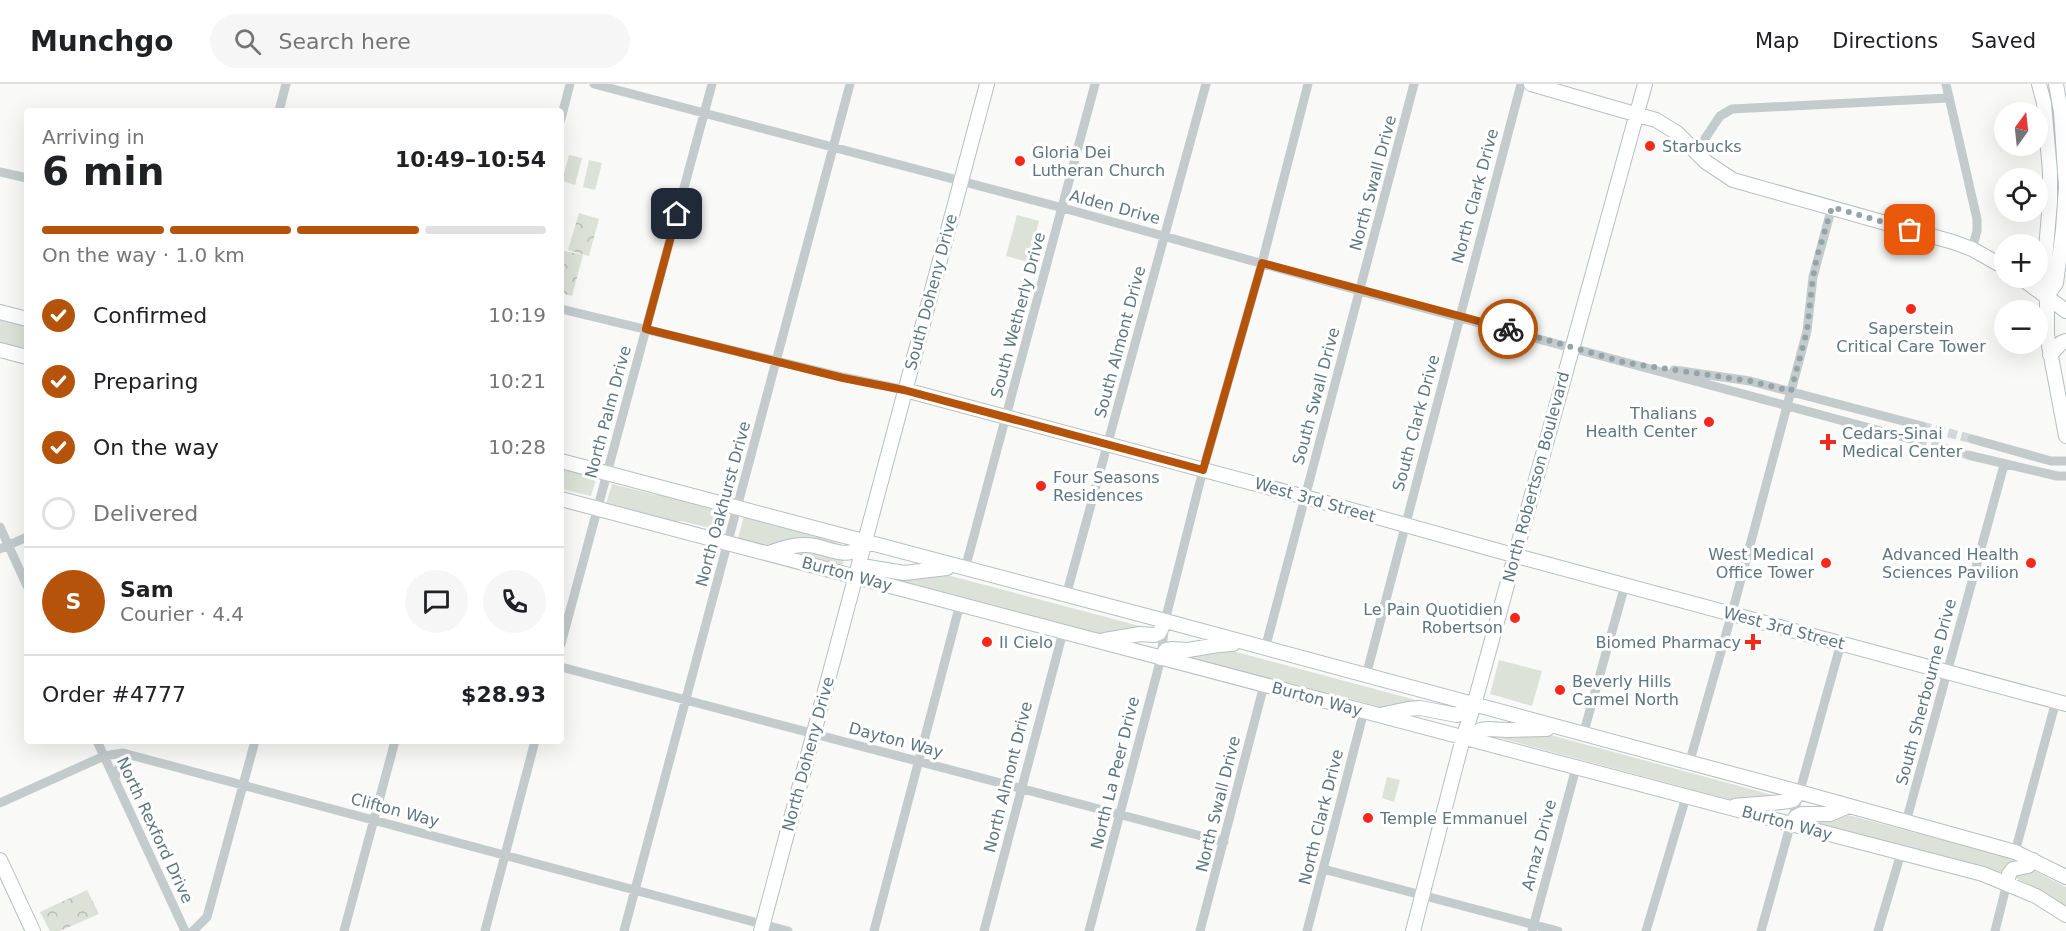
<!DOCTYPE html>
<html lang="en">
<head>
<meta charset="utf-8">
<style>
  :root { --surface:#fff; --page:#f6f6f6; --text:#202124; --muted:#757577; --line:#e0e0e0; --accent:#b45309 }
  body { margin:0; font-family:"DejaVu Sans",sans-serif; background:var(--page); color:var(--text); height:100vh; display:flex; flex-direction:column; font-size:22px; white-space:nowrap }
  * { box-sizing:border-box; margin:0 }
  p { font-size:20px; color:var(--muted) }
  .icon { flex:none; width:33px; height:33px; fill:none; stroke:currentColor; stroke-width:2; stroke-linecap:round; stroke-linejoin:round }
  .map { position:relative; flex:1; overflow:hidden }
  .details { position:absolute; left:24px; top:24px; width:540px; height:636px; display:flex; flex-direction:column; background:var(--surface); border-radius:6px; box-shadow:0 6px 24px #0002 }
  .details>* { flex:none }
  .needle { width:39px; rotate:15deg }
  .buttons { position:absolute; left:1994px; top:18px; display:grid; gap:12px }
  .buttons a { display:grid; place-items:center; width:54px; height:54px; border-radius:50%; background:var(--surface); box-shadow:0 6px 24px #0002; font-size:30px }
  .pin { position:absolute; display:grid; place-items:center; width:51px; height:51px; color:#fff; margin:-26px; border-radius:12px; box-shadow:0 3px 9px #0006 }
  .courier { position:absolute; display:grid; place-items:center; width:60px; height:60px; margin:-30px; border:4px solid #b45309; border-radius:50%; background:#fff; color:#222; box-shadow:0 2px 8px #0007 }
  .head em { font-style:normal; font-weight:600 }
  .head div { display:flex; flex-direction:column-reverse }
  .head { display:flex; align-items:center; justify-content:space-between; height:102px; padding:0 18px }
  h1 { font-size:39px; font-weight:600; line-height:45px }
  .bar { display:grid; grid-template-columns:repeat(4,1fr); gap:9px 6px; align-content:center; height:72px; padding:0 18px }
  .bar i { height:8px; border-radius:4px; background:var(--line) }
  .bar .active { background:var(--accent) }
  .bar p { grid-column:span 4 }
  .line { display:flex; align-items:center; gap:15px; padding:0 18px; border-top:2px solid var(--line) }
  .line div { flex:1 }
  .round { display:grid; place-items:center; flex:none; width:63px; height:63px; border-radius:32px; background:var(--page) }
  ol { padding:0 18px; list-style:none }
  li { display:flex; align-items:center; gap:18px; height:66px }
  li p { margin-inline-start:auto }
  li .icon { padding:6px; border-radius:50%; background:var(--accent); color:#fff; stroke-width:4 }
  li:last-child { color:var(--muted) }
  li i { width:33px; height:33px; border:3px solid var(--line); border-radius:50% }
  header { display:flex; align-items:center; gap:36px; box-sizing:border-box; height:84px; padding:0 30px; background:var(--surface); border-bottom:2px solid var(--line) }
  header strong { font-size:28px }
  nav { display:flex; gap:33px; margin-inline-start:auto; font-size:21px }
  .search { width:420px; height:54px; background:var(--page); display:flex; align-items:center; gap:15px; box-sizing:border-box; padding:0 21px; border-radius:33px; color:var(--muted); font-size:22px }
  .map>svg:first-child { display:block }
</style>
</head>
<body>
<header>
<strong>Munchgo</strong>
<div class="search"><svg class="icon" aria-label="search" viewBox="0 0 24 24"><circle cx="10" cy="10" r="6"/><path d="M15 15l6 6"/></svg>Search here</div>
<nav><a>Map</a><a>Directions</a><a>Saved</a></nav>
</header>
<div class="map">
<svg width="2066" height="847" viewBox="0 0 2066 847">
  <defs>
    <pattern id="forest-crowns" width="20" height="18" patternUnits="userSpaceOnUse" patternTransform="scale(1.5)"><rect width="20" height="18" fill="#dce2d7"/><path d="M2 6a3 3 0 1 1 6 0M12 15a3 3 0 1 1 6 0" fill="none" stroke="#b6bcb4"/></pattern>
  </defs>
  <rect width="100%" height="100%" fill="#f9f9f7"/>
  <path fill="#dce2d7" d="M569,71L582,74L575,101L562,97Z
    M589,76L602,79L595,106L583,103Z
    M1017,131L1039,137L1028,178L1006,172Z
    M0,234L27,241V266L0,259Z
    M561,382L597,392L591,412L561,405Z
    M612,400L656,411L666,410L727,426L721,447L682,437L674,438L606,420Z
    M744,431C767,437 833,451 847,465L761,462L738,455Z
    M790,465L845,472L842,482L788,469Z
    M932,487L1155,546L1097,552L882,494L872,488Z
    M1225,565L1453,626L1383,624L1347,614H1332L1170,571Z
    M1499,576L1542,587L1532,622L1490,610Z
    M1547,650L1787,715L1739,718L1489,651Z
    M1387,693L1400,696L1394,718L1382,714Z
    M1848,731L2003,772L2017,777L2016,779L2003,789L1802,735Z
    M2031,785L2066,803V822L2016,794L2019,786Z"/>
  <path fill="url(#forest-crowns)" d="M579,129L599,135L589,172L568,166Z
    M561,166L583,171L572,212L561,209Z
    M87,806L99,830L60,847H50L40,828Z"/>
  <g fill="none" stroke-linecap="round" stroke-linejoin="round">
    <path stroke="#d2d8d9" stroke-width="9" stroke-dasharray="9 4.5" stroke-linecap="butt" d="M1922,342L1972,355
      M1918,357L1968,371"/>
    <g stroke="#b6bfc2" stroke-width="16">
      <path id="secondary" d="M1531,0L1656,36L1677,49L1706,78L1733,96L1953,158L1972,165L2004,183
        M2039,0L2044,19L2050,88V118L2044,188L2047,212V251L2066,352
        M2021,194L2066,227
        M2047,212L2056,199L2063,146L2066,103L2061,28L2056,0
        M0,228L27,235
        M0,266L27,273
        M2050,271L2061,259L2066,257
        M905,306L1305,413L1524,474L2066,620
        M561,377L1158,535L1799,708L2015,768L2066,793
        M561,415L1791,740L1983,790L2036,812L2066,831
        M769,469C781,465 793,460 806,461C827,461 848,480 863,459
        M854,492L861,485L868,483L904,489L947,484
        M1105,556L1140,550L1154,551L1159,549L1165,537
        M1161,574L1166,566L1171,565L1188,566L1218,561L1233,560
        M1380,631L1408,625L1420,624L1457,631L1474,621
        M1463,654L1481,646L1488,645L1507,646L1547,645
        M1735,722C1742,721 1791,718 1793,716C1794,715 1798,709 1799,708
        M1791,740L1796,733L1802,730H1830L1849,722
        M0,776L33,847
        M2007,799L2009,790L2013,785L2028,782L2033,776
        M761,847L987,0
        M1413,847L1463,654L1474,621L1645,0"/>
    </g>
    <path stroke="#c4cbcd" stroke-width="9" d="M594,0L1063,124L1360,207L1918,357
      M1946,0L1977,135V147L1972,165
      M279,27L286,0
      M561,35L570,0
      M1696,68L1720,32L1732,25L1948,14
      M0,88L27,94
      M561,225L843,293L905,306
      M1674,286L1750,297L1922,342
      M1972,355L2051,377H2066
      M1968,371L2057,392H2066
      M0,443L27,502
      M0,465L27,453
      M965,485L1095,0
      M1066,512L1206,0
      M561,560L712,0
      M1265,565L1414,0
      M561,583L1224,758
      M1366,592L1521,0
      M1583,651L1625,501
      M97,657L185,847
      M1689,680L1732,529L1807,247L1813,193L1832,123
      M115,694L120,681L129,671
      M0,719L104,672L123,669L788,847
      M1906,738L2004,381
      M2015,768L2056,617
      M1323,785L1558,847
      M193,847L207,833L255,657
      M344,847L395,657
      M485,847L535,657
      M624,847L850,0
      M874,847L960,520
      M984,847L1063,548
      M1089,847L1161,574L1165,537L1203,386L1262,179L1308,0
      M1200,847L1264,601
      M1307,847L1364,627
      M1532,847L1576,684
      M1646,847L1686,713
      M1761,847L1841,559
      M1878,847L1901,769
      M1995,847L2007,799"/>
    <use href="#secondary" stroke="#fff" stroke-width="14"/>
  </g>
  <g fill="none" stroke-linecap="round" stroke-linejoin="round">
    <path stroke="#94a4a9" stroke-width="6" stroke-dasharray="0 10.8" d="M1508,245L1627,279L1750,297L1791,307L1807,247L1813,193L1817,173L1832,123L1910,146"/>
    <path stroke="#b45309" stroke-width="8" d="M677,130L646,245L843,294L904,306L1203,386L1262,179L1508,245"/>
  </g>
  <g fill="#f5291b" stroke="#fff" stroke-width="2">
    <circle cx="1650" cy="62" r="6"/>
    <circle cx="1020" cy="77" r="6"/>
    <circle cx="1911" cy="225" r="6"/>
    <circle cx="1709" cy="338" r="6"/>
    <path d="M1825 349h6v6h6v6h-6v6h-6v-6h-6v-6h6z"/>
    <circle cx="1041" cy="402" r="6"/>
    <circle cx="1826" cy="479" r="6"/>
    <circle cx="2031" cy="479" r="6"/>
    <circle cx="1515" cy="534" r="6"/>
    <circle cx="987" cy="558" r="6"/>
    <path d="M1750 549h6v6h6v6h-6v6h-6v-6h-6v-6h6z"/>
    <circle cx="1560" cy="606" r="6"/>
    <circle cx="1368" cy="734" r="6"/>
  </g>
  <g text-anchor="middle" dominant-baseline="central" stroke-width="6" stroke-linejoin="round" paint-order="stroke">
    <g font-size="16" fill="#5d767f" stroke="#fff" text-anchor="start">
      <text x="1662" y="62">Starbucks</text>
      <text x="1032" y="68">Gloria Dei<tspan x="1032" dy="18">Lutheran Church</tspan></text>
      <text x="1911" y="244" text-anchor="middle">Saperstein<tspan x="1911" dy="18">Critical Care Tower</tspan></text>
      <text x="1697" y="329" text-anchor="end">Thalians<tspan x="1697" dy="18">Health Center</tspan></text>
      <text x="1842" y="349">Cedars-Sinai<tspan x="1842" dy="18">Medical Center</tspan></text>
      <text x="1053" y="393">Four Seasons<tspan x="1053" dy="18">Residences</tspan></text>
      <text x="1814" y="470" text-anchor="end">West Medical<tspan x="1814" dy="18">Office Tower</tspan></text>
      <text x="2019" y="470" text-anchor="end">Advanced Health<tspan x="2019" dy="18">Sciences Pavilion</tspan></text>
      <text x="1503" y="525" text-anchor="end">Le Pain Quotidien<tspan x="1503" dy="18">Robertson</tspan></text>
      <text x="999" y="558">Il Cielo</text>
      <text x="1741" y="558" text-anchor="end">Biomed Pharmacy</text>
      <text x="1572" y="597">Beverly Hills<tspan x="1572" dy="18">Carmel North</tspan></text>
      <text x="1380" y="734">Temple Emmanuel</text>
    </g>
    <g font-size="16" fill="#5d767f" stroke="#fff">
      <text transform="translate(1373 99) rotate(-75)">North Swall Drive</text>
      <text transform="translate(1475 112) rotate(-75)">North Clark Drive</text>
      <text transform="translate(1115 123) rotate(15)">Alden Drive</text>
      <text transform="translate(931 208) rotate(-75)">South Doheny Drive</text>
      <text transform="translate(1018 231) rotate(-75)">South Wetherly Drive</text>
      <text transform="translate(1120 258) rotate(-75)">South Almont Drive</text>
      <text transform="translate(1316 312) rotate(-75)">South Swall Drive</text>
      <text transform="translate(608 328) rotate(-75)">North Palm Drive</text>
      <text transform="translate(1416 339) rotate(-75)">South Clark Drive</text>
      <text transform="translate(1536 393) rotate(-75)">North Robertson Boulevard</text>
      <text transform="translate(1315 416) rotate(16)">West 3rd Street</text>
      <text transform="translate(723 420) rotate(-75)">North Oakhurst Drive</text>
      <text transform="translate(847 490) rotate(15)">Burton Way</text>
      <text transform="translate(1784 544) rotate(15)">West 3rd Street</text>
      <text transform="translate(1926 608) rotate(-75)">South Sherbourne Drive</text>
      <text transform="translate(1317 615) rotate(15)">Burton Way</text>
      <text transform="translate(896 656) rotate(15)">Dayton Way</text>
      <text transform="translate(808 670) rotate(-75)">North Doheny Drive</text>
      <text transform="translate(1115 689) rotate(-76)">North La Peer Drive</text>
      <text transform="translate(1008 693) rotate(-76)">North Almont Drive</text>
      <text transform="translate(1218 720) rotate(-76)">North Swall Drive</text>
      <text transform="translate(395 726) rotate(15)">Clifton Way</text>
      <text transform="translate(1321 733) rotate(-76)">North Clark Drive</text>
      <text transform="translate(1787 739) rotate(15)">Burton Way</text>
      <text transform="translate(155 746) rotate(65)">North Rexford Drive</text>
      <text transform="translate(1539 761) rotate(-75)">Arnaz Drive</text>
    </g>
  </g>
</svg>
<div class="buttons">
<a><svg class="needle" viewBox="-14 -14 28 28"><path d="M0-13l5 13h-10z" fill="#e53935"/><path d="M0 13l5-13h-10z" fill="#757577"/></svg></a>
<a><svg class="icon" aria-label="locate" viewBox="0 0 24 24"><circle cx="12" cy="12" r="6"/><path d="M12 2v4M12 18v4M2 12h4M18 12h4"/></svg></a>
<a>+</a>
<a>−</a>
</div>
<div class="pin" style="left:1910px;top:146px;background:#ea580c"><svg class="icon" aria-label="bag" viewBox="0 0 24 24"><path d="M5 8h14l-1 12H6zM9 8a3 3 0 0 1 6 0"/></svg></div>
<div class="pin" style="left:677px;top:130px;background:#1f2937"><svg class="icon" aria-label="home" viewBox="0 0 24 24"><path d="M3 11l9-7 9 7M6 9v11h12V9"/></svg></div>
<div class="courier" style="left:1508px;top:245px"><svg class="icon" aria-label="bike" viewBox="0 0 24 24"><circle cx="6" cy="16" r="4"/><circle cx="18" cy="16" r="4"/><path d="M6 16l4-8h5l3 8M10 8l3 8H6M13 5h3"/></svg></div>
<section class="details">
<div class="head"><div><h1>6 min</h1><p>Arriving in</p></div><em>10:49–10:54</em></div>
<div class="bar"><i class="active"></i><i class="active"></i><i class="active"></i><i></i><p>On the way · 1.0 km</p></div>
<ol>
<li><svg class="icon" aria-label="check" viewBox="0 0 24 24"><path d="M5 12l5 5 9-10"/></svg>Confirmed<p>10:19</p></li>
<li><svg class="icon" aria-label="check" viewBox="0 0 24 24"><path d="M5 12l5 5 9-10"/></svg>Preparing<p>10:21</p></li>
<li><svg class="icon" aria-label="check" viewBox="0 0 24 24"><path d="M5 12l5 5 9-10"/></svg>On the way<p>10:28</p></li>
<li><i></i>Delivered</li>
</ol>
<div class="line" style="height:108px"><b class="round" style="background:var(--accent);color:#fff">S</b><div><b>Sam</b><p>Courier · 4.4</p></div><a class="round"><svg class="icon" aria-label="chat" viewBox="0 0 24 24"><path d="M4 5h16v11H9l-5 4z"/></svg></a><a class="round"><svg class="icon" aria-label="phone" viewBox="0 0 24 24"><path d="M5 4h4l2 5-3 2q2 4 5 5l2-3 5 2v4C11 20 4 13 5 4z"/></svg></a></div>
<div class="line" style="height:78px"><div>Order #4777</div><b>$28.93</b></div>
</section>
</div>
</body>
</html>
